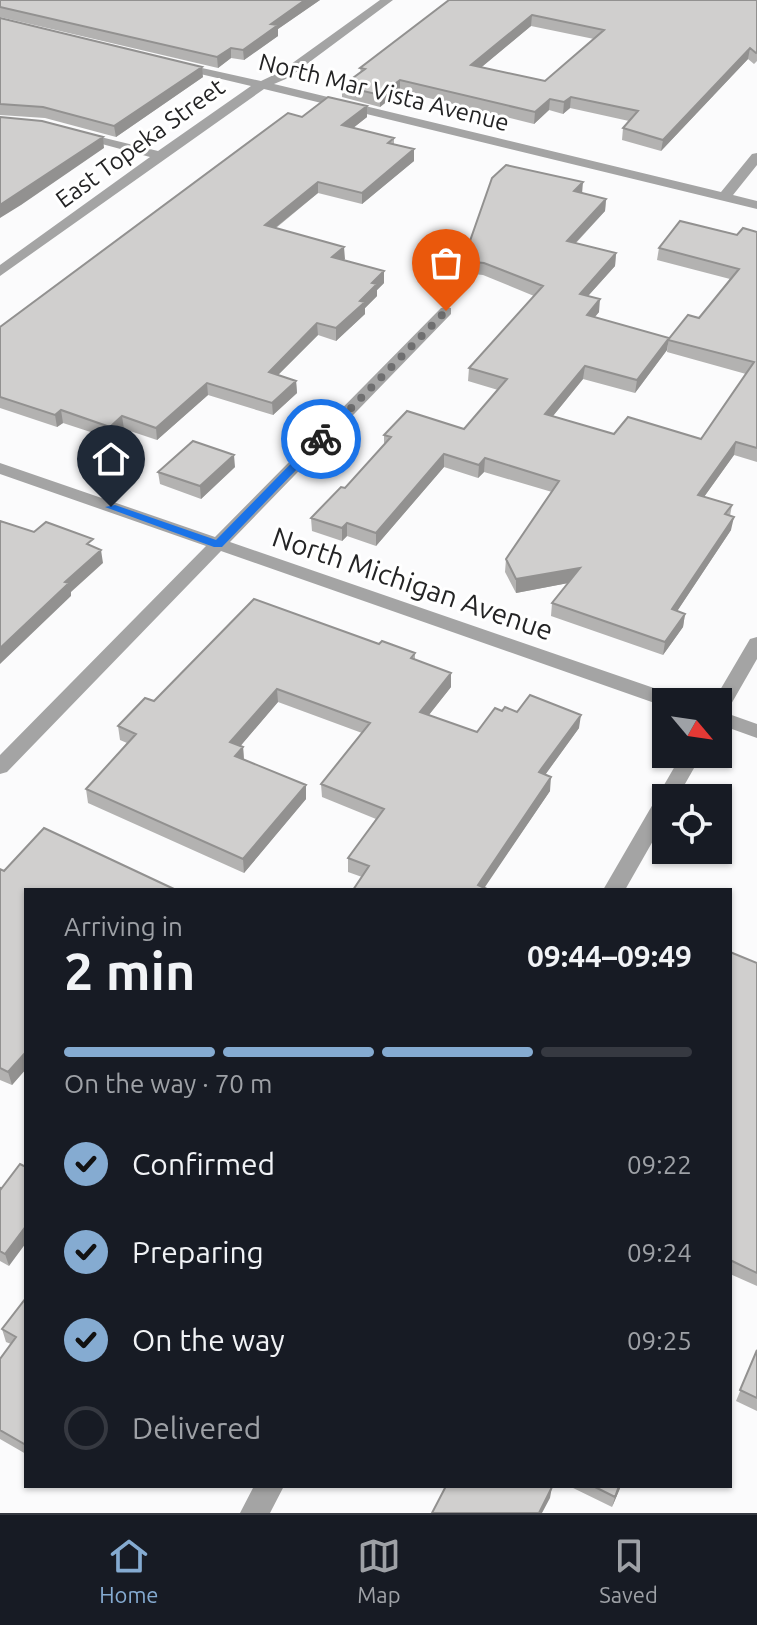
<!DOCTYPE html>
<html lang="en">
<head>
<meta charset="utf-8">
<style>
  :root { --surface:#171b24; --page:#20242c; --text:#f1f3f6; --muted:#9ea1a6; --line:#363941; --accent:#85abd1 }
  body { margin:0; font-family:Ubuntu,sans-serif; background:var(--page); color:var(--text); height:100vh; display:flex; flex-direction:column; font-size:30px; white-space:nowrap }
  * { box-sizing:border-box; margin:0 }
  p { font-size:26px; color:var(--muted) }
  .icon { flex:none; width:44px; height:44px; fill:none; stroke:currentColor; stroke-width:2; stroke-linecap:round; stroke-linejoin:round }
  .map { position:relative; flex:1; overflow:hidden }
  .side { position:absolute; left:24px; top:888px; width:708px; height:600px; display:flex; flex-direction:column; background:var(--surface); border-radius:0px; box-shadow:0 2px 6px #0004 }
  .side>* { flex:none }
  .needle { width:52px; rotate:119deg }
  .buttons { position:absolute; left:652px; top:688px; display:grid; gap:16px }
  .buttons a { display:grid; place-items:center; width:80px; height:80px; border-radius:0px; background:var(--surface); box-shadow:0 2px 6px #0004; font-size:40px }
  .pin { position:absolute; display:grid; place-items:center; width:68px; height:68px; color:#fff; margin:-82px -34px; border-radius:50% 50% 50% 0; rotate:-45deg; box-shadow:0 0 8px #0007 }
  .pin .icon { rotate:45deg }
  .courier { position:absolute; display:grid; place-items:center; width:80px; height:80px; margin:-40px; border:6px solid #1a73e8; border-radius:50%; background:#fff; color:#222; box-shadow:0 2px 10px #0007 }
  .overview em { font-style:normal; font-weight:700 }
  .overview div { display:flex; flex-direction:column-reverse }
  .overview { display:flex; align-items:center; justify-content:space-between; height:136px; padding:0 40px }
  h1 { font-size:52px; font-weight:700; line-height:60px }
  .bar { display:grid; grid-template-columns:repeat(4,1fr); gap:12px 8px; align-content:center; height:96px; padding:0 40px }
  .bar i { height:10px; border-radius:6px; background:var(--line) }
  .bar .current { background:var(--accent) }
  .bar p { grid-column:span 4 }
  ol { padding:0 40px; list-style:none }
  li { display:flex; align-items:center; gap:24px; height:88px }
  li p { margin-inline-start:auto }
  li .icon { padding:8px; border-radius:50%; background:var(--accent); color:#111; stroke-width:4 }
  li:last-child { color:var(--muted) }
  li i { width:44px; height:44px; border:4px solid var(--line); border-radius:50% }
  .menu { display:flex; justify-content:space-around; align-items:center; height:112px; border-top:2px solid var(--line); background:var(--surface); font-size:22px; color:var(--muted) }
  .menu a { display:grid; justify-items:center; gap:4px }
  .menu .current { color:var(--accent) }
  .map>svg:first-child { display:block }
</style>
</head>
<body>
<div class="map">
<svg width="757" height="1513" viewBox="0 0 757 1513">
  <rect width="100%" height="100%" fill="#fbfbfc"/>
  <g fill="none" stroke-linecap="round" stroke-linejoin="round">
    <path fill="#a4a4a4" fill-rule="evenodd" d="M380,0H393L288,78L274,84L721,192L752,154L757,153V165L733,195L757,201V209L264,89L0,276V265L150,157L76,137V131L158,151L251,86L175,68V62L261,81L280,72Z
      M446,307L451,308V314L230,542L680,697L683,702H666V707L221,551L7,772L0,774V755L206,546L0,474V463L215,537L441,308Z
      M757,637V659L726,713L757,724V738L718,724V702H713L750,639Z
      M682,754H702L677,798H666V818L625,890H603Z
      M254,1486H284L270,1513H240Z"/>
  </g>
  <path fill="#b3b2b1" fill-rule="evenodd" d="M0,0H320L278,29V36L244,60L231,58L218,68L0,17Z
    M449,0H757V61L754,64L748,59L661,151L622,140L623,128L629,121L570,108L563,114L549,110L534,124L400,91L380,107L342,97V86L361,73L360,68ZM531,26L594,39L545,81L481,67Z
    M0,18L203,77L116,137L45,118L0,115Z
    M367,106V117L353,128L394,138V144L414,149V161L362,204L318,193L276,228L345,259L343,260L384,283L377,290V296L365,308V314L336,341L318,335L278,375L296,381L297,393L273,415L208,395L157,440L124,429L112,439L63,423L57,427L0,408V327L302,117Z
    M582,193L606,199L605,211L576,243L616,253L615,266L588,296L599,312L595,317L667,350L635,393L583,379L553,416L614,434L701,439L746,374L667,352L668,340L699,318L730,279L657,260L659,248L757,232V462L734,455L704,497L732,505L730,516L731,530L677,611L685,614L683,627L663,655L551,616L552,603L568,583L516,593L505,572L506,559L552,492L484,472L478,478L444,467L376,546L347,536L342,541L312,531L311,518L345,488L384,444V435L464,429L498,390L468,381L469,368L534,296L483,275L463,273V261Z
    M235,467L201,499L160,484L158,472Z
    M379,644L415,653V660L451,687L429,715L477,732L502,711L517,712L579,728L545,775L550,791L484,887L362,877L348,872V858L376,819L322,797L321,784L362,733L278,702L240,746L243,747L244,760L306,799L244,873L88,803L86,789L127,743L120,740L118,726L154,701Z
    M0,869L26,890V1069L12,1085L0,1080Z
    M730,952L757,963V1286L730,1274Z
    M0,1188L9,1266L0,1261Z
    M26,1298V1454L0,1439V1359L11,1344L6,1342L2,1329Z
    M757,1350V1411L736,1401Z
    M569,1486H621L612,1507Z"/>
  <path fill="#929190" d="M305,0H320L278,29V36L244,60L243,50L271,24Z
    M532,15L531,26L471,76V65Z
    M231,48V58L218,68L217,57Z
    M750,48L748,59L661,151L663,140Z
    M202,67L203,77L116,137L114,126Z
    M400,80V91L380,107V95Z
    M571,97L570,108L563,114L564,102Z
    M550,99L549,110L534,124L535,112Z
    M367,106V117L343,136L342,125Z
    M103,137L104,148L21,205L0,218V205Z
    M414,149V161L362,204V193Z
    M318,182V193L265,236V225Z
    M583,182L582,194L574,191Z
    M606,199L605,211L566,253L567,241Z
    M344,247L345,259L333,269L332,257Z
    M616,253L615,266L579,306L580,294Z
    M384,271V283L377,290V296L365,308V314L336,341V328L372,283Z
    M600,299L599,312L586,327L587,315Z
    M317,323L318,335L269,384V372Z
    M669,338L667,350L635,393L637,380Z
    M585,366L583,379L544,427L545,414Z
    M296,381L297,393L273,415L272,403Z
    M207,383L208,395L157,440L156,428Z
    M61,410L63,423L57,427L55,415Z
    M122,416L124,429L112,439L110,427Z
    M736,442L734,455L696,508L698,495Z
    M444,454V467L376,546V533Z
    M234,455L235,467L201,499L200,486Z
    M485,458L484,472L478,478L479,465Z
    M734,517L731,530L670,622L672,609Z
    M347,523V536L342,541V528Z
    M101,550L103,563L71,592V596L0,664V648L65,582Z
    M580,568L579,581L516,593V579Z
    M685,614L683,627L663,655L665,642Z
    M451,673V687L420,726V712Z
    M277,689L278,702L232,756L230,742Z
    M581,715L579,728L537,786L539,772Z
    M243,747L244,761L235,756Z
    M551,777L550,791L483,890L478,885Z
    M306,785V799L244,873L243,859Z
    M26,1052V1069L12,1085L8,1072Z
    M26,1226V1243L9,1266L5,1254Z
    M619,1486H621L612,1507L615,1497Z
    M552,1487L550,1498L542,1513H539Z"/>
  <path fill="#d0cfce" stroke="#929190" stroke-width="2" fill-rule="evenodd" d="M0,0H305L271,24L278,25L243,50L231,48L217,57L0,7Z
    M449,0H757V52L756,53L750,48L663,140L623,128L638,111L571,97L564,102L550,99L535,112L400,80L380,95L342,86L365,69L360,68ZM532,15L604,30L545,81L471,65Z
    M0,18L202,67L114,126L43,107L0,104Z
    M328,97L367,106L342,125L394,138L388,143L414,149L362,193L318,182L265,225L344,247L332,257L384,271L372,283L377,284L360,301L365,302L336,328L317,323L269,372L296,381L272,403L207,383L156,428L122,416L110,427L61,410L55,415L0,397V327L288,113L302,117Z
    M0,117L42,121L103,137L0,205Z
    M506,165L583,182L574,191L606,199L567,241L616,253L580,294L600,299L587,315L669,338L637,380L585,366L545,414L614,434L628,417L701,439L754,362L668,340L688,315L699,318L739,269L659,248L680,221L737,235L743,228L757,232V448L736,442L698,495L732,505L725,514L734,517L672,609L685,614L665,642L552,603L580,568L516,579L506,559L559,481L485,458L479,465L444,454L376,533L347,523L342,528L311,518L341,487L345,488L391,437L384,435L407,411L464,429L507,379L469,368L543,286L484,263L463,261L492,178Z
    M193,441L234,455L200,486L158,472Z
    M0,521L34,532L46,522L93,539L87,544L101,550L65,582L69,583L0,648Z
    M254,599L379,644L382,641L415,653L411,658L451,673L420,712L477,732L495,708L502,711L505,707L517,712L530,695L581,715L539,772L551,777L478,885L489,890H353L369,866L348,858L384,809L321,784L370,723L277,689L230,742L243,747L235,756L306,785L243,859L86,789L136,734L118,726L145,698L154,701Z
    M44,828L174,889L26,890V1052L8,1072L0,1068V869L4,871Z
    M730,952L757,963V1273L730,1260Z
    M20,1164L26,1167V1226L5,1254L0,1251V1188L1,1189Z
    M26,1298V1445L0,1430V1359L16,1337L2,1329Z
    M757,1350V1398L740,1390Z
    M446,1486H549L552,1487L539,1513H432Z
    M593,1486H619L615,1497Z"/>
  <path fill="#1a73e8" d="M317,437L326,439L222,547H214L105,507L115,505L216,540Z"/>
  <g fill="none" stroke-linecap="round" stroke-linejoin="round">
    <path stroke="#6f6f70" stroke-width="8" stroke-dasharray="0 14.4" d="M321,439L446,311"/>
  </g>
  <g text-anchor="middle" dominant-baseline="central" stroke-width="6" stroke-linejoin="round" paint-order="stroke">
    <g font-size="24" fill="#242425" stroke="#fff">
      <text transform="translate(384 92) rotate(14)">North Mar Vista Avenue</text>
      <text transform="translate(140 143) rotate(-36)">East Topeka Street</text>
    </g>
    <g font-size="28" fill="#242425" stroke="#fff">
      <text transform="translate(413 583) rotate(19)">North Michigan Avenue</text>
    </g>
  </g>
</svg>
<div class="buttons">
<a><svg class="needle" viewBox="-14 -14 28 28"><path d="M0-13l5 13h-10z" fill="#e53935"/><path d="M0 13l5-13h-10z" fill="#9ea1a6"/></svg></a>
<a><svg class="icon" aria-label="locate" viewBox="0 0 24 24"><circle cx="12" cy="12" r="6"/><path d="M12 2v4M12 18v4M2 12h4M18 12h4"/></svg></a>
</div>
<div class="pin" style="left:446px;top:311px;background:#ea580c"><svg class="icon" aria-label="bag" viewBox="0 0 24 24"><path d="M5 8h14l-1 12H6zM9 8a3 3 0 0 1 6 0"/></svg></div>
<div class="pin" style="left:111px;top:507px;background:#1f2937"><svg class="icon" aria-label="home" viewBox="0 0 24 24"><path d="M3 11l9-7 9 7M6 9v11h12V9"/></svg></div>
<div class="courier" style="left:321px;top:439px"><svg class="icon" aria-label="bike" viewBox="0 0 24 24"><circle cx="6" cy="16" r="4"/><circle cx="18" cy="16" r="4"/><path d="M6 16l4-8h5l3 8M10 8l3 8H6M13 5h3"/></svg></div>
<section class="side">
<div class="overview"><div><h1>2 min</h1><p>Arriving in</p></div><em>09:44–09:49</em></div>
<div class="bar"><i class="current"></i><i class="current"></i><i class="current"></i><i></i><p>On the way · 70 m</p></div>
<ol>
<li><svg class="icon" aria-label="check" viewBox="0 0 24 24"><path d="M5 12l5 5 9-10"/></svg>Confirmed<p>09:22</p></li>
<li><svg class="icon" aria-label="check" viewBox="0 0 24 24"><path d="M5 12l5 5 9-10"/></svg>Preparing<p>09:24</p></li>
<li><svg class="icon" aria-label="check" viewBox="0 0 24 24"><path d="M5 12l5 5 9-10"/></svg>On the way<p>09:25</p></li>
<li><i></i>Delivered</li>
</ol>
</section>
</div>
<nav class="menu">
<a class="current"><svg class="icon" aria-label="home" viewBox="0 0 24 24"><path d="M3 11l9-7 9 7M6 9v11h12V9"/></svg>Home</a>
<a><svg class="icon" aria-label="map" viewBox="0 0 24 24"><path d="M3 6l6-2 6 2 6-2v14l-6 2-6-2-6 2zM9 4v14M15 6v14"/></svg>Map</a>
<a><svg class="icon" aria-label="saved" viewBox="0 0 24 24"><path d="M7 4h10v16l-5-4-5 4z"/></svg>Saved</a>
</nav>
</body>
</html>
